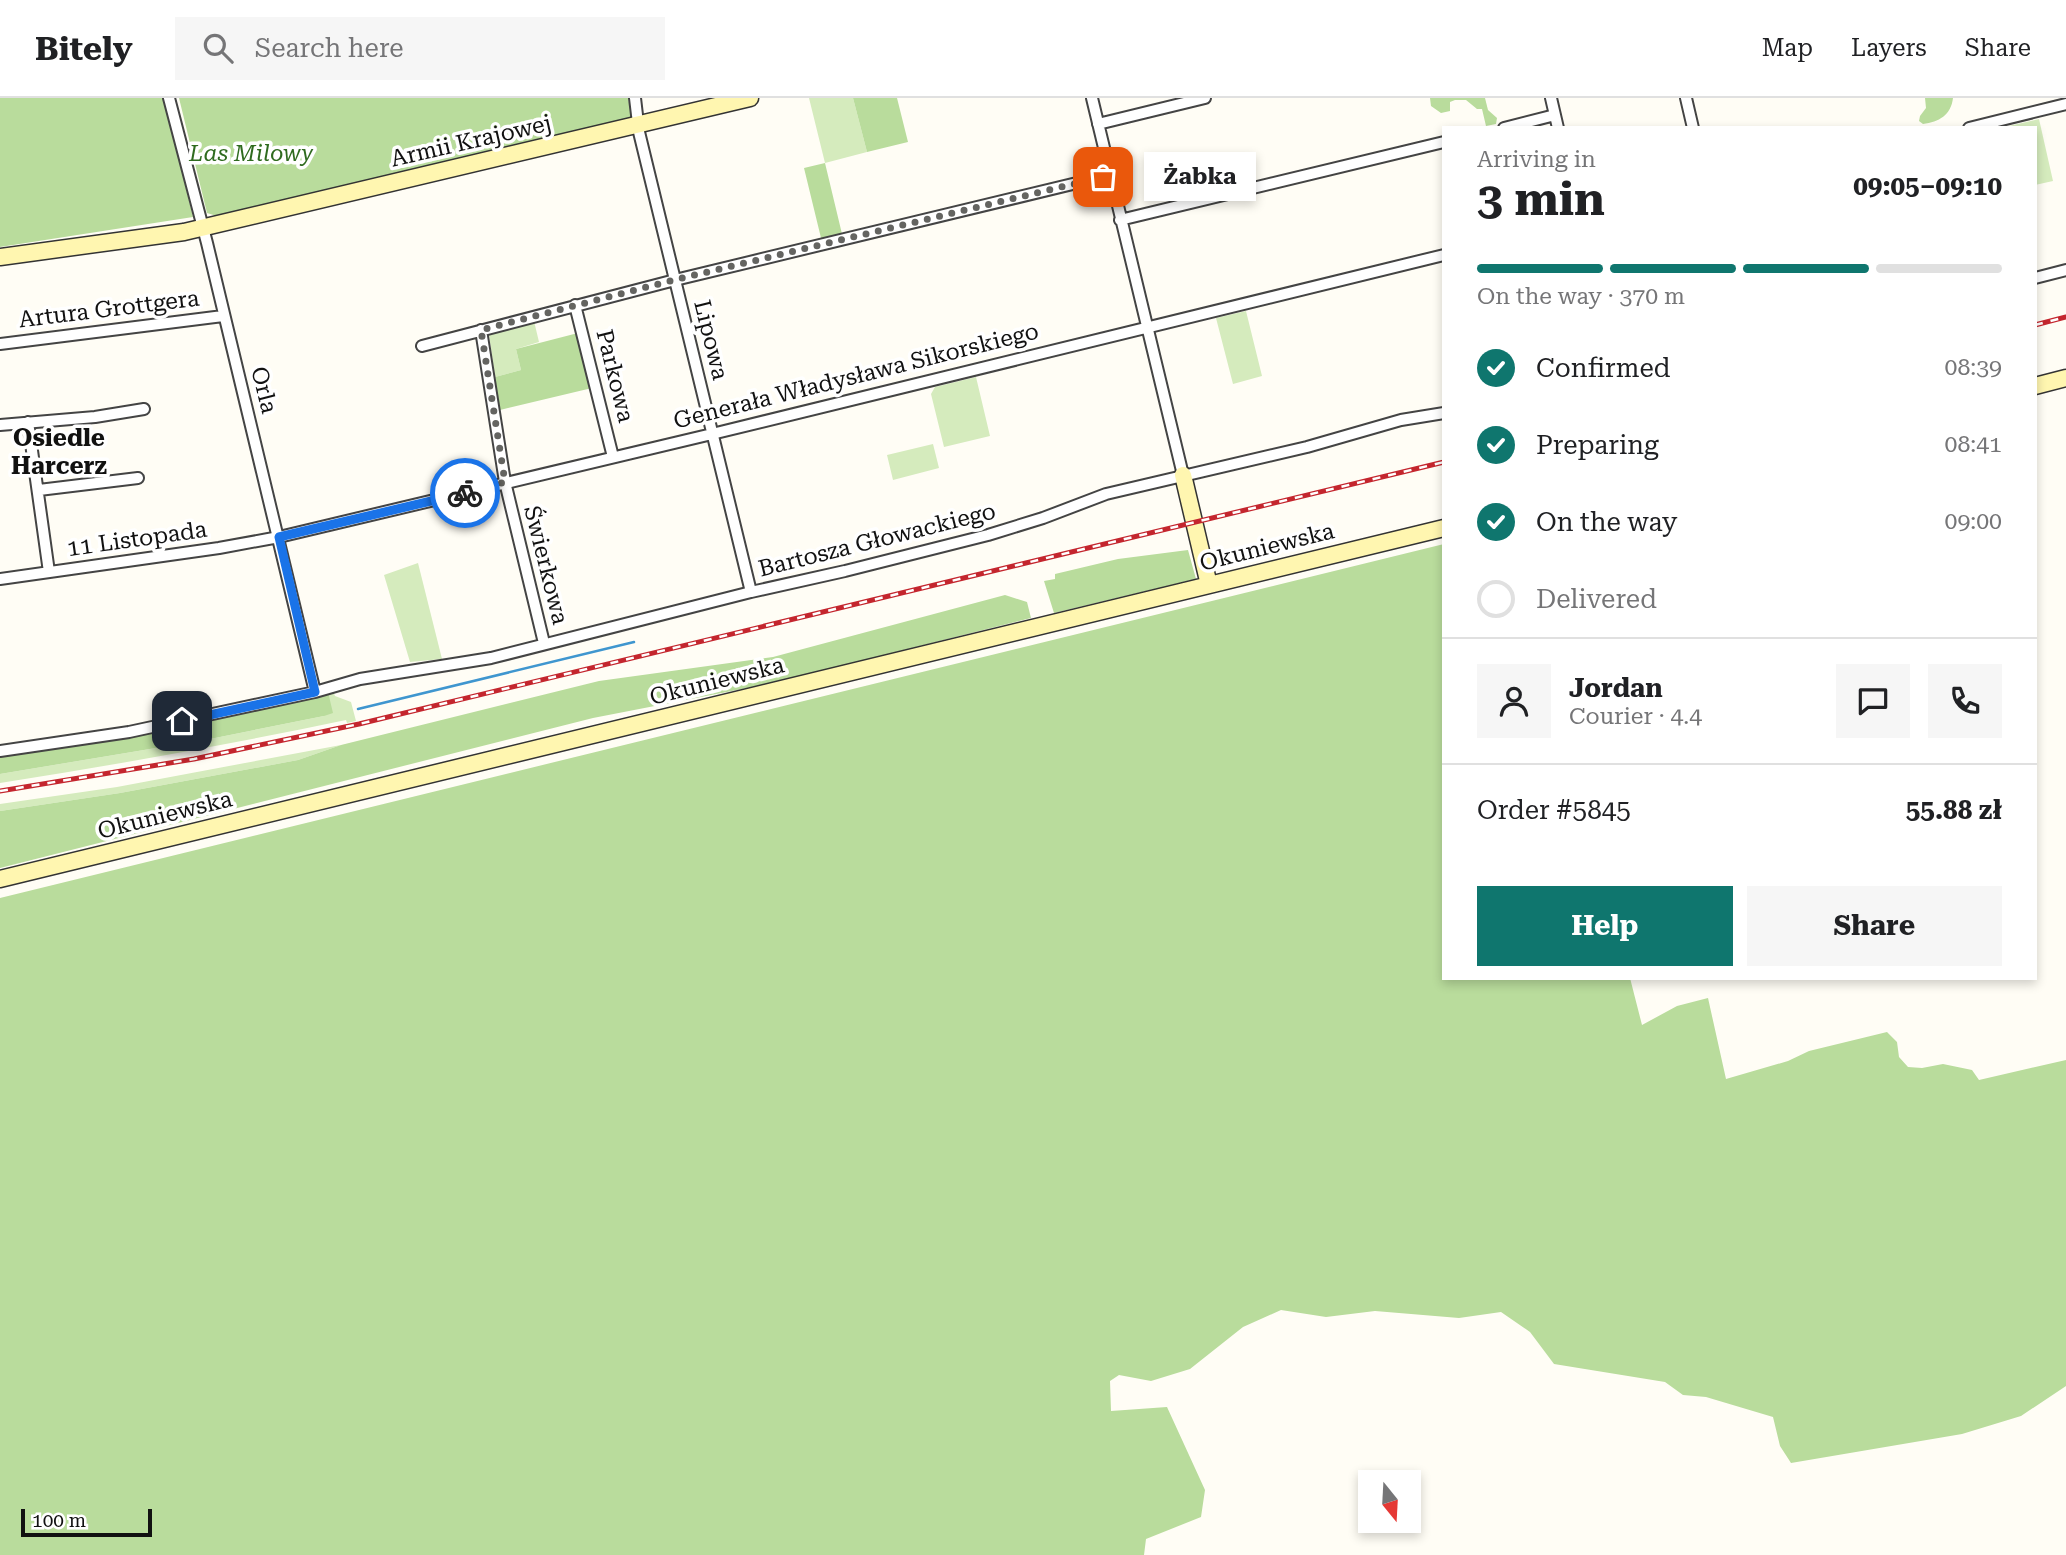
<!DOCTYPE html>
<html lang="en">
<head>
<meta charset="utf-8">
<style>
  :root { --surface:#fff; --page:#f6f6f6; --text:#202124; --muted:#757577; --line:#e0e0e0; --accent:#0f766e }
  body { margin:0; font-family:"Roboto Serif",serif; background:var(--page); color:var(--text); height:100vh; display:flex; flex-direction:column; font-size:26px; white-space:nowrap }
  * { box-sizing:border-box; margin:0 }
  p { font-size:23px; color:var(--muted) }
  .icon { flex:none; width:38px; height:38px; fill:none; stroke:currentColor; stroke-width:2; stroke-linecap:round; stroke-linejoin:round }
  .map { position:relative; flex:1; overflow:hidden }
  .details { position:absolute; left:1442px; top:28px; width:595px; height:854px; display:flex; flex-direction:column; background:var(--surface); border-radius:0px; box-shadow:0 4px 10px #0003 }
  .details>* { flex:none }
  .needle { width:46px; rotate:162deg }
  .controls { position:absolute; left:1358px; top:1372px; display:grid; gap:14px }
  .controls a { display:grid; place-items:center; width:63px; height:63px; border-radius:0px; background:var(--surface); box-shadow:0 4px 10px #0003; font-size:35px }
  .scale { position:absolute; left:21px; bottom:18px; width:131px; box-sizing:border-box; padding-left:7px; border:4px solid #111; border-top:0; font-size:19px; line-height:24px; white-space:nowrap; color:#111; -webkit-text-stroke:5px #fff; paint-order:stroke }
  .pin { position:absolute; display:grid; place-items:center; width:60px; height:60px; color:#fff; margin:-30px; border-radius:14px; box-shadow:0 4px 10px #0006 }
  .courier { position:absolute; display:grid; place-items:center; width:70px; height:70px; margin:-35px; border:5px solid #1a73e8; border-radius:50%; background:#fff; color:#222; box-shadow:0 2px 9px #0007 }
  .bubble { position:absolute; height:49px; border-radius:0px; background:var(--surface); box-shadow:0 4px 10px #0003; font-size:23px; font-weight:700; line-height:49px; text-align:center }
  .headline em { font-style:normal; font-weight:700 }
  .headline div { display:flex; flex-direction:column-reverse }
  .headline { display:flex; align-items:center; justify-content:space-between; height:119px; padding:0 35px }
  h1 { font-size:46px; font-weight:700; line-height:52px }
  .bar { display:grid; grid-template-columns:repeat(4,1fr); gap:10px 7px; align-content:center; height:84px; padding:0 35px }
  .bar i { height:9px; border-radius:5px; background:var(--line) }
  .bar .selected { background:var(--accent) }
  .bar p { grid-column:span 4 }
  .line { display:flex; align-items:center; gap:18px; padding:0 35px; border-top:2px solid var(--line) }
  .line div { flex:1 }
  .round { display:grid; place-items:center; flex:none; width:74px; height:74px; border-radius:0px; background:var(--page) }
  ol { padding:0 35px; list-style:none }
  li { display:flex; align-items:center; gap:21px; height:77px }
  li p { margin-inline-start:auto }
  li .icon { padding:7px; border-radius:50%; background:var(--accent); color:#fff; stroke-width:4 }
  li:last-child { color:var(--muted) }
  li i { width:38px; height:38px; border:4px solid var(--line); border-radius:50% }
  .cta { display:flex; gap:14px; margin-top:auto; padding:14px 35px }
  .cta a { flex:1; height:80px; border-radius:0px; background:var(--accent); color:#fff; font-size:28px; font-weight:700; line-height:80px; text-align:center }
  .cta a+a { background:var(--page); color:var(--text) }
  header { display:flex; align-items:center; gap:42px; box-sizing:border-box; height:98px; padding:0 35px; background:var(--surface); border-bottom:2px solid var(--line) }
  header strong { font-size:33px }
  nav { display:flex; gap:38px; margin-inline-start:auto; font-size:24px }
  .search { width:490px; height:63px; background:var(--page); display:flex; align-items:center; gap:18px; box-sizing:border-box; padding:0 24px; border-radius:0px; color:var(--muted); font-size:26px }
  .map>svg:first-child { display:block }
</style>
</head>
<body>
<header>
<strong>Bitely</strong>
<div class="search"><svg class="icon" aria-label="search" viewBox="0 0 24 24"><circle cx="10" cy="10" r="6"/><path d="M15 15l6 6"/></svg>Search here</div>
<nav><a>Map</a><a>Layers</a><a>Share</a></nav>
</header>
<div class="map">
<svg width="2066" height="1457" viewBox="0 0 2066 1457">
  <rect width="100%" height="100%" fill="#fffdf5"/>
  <path fill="#d5ebbd" d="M809,0H853L867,54L825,65Z
    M2039,21L2053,83L2035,87V30L2009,28Z
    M1246,213L1262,278L1233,286L1216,220Z
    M534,223L539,244L516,251L521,272L495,279L489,237L491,234Z
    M976,279L990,338L944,349L931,296L935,289Z
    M933,346L939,370L893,382L887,357Z
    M418,465L442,561L410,564L384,477Z
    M333,593L335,598L351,604L356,623L347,625L346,622C231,646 116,667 0,685V676L210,641L324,618L328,594Z
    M341,647L298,662L120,695L0,713V706L117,689Z"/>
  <path fill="#b9dc9c" d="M0,0H164L193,119L0,149Z
    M179,0H628L632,19L220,119L207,115Z
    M853,0H897L908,44L867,54Z
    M1430,0H1485L1488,12L1497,20L1496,26L1486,28L1482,11H1477L1466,2H1455L1450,4V13L1441,15L1431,8Z
    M1925,0H1953C1951,17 1939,24 1923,26L1919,23L1920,18L1926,10Z
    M825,65L842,136L821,140L804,70Z
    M578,235L592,290L500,312L495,279L521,272L516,251Z
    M1444,446V880H1630L1642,927L1677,908L1708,900L1726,981L1788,963L1809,953L1887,934L1897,944L1899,959L1908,969L1922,970L1943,966L1972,972L1979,982L2066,962V1288L2021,1318L1962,1336L1791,1365L1780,1348L1773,1319L1706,1299L1683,1297L1665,1284L1554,1266L1530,1234L1501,1214L1459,1220L1375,1213L1326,1219L1281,1212L1243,1229L1190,1271L1151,1283L1119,1277L1110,1283L1111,1313L1167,1309L1205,1392L1201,1419L1146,1441L1144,1457H0V800Z
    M1188,452L1196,481L1054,515L1044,483L1055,481V476L1118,461Z
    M1005,497L1027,504L1031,520L773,585L593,620L0,770V713L120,695L298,662L341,647L599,583L773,559Z
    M328,594L333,615L324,618L210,641L0,676V658L139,636Z"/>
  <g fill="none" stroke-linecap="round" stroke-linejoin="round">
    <path stroke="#3f96cf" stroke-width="2.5" d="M358,611L634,544"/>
    <g stroke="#444" stroke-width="14">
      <path id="street" d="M169,0L207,145L315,594
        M635,0L639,34L751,494
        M1092,0L1183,377
        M1551,0L1558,30
        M1686,0L1693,30
        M1098,26L1205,0
        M1504,30L1555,17
        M1969,30L2066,6
        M1120,122L1444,44
        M2035,180L2066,172
        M575,207L613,359
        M481,232L505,384L544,545
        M0,246L223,218
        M422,248L675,182L1110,77
        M28,324L49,474
        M0,327L95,319L144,311
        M39,392L138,380
        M0,481L219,450L279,439L712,336L1444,157
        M0,653L129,634L315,594L360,581L491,560L751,494L845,473L988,437L1043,420L1106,396L1307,349L1401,322L1444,315"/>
    </g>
    <g stroke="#333" stroke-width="19">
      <path id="secondary" d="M0,159L184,134L750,0
        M2035,288L2066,280
        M1183,377L1209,487
        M0,781L1444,430"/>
    </g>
    <use href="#street" stroke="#fff" stroke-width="10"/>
    <use href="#secondary" stroke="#fff6b0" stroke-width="16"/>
    <g stroke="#c4262e" stroke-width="5">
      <path id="rail" d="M2035,227L2066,219
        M0,693L194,661L359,626L1444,364"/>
    </g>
    <use href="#rail" stroke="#fff" stroke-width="2.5" stroke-dasharray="8" stroke-linecap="butt"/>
  </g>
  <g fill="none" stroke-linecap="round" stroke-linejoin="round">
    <path stroke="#646461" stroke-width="7" stroke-dasharray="0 12.6" d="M465,395L505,384L481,232L674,182L1103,79"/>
    <path stroke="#1a73e8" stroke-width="9" d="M182,623L315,594L279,439L465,395"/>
  </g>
  <g text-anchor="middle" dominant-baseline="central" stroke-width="7" stroke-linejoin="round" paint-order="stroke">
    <g font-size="23" fill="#111" stroke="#fff">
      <text transform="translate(471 43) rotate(-13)">Armii Krajowej</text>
      <text transform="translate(109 211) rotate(-7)">Artura Grottgera</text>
      <text transform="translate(711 242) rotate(76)">Lipowa</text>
      <text transform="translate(615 278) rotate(76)">Parkowa</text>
      <text transform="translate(856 278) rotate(-14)">Generała Władysława Sikorskiego</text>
      <text transform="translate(264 292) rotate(76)">Orla</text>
      <text transform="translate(137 441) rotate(-8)">11 Listopada</text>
      <text transform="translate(877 442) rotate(-14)">Bartosza Głowackiego</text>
      <text transform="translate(1267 449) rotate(-14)">Okuniewska</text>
      <text transform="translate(546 467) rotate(76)">Świerkowa</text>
      <text transform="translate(717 583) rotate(-14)">Okuniewska</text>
      <text transform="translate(165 717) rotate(-14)">Okuniewska</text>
    </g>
    <g font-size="23" font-style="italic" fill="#2f6b1f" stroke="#fff">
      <text x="251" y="55">Las Milowy</text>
    </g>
    <g font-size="24" font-weight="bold" fill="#111" stroke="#fff">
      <text x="59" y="340">Osiedle<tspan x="59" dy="28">Harcerz</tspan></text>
    </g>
  </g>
</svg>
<div class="controls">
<a><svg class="needle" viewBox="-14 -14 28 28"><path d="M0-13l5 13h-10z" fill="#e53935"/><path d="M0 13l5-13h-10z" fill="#757577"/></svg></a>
</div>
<div class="scale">100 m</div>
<div class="pin" style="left:1103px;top:79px;background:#ea580c"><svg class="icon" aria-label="bag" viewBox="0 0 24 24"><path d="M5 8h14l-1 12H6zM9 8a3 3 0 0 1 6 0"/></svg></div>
<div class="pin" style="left:182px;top:623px;background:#1f2937"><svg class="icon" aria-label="home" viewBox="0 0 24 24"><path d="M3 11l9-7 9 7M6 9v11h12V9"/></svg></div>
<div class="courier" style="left:465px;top:395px"><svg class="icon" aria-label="bike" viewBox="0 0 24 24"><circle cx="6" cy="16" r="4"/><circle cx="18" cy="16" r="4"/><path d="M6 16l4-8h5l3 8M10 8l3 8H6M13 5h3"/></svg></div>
<div class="bubble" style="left:1144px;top:54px;width:112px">Żabka</div>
<section class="details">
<div class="headline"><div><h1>3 min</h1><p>Arriving in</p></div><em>09:05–09:10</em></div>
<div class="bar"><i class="selected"></i><i class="selected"></i><i class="selected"></i><i></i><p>On the way · 370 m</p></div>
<ol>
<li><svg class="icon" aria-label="check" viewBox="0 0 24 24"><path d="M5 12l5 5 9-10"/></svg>Confirmed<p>08:39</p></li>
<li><svg class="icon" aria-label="check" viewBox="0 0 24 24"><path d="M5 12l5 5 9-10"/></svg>Preparing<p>08:41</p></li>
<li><svg class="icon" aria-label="check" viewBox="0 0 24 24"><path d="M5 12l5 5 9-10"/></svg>On the way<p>09:00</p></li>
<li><i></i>Delivered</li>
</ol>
<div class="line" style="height:126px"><a class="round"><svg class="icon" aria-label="person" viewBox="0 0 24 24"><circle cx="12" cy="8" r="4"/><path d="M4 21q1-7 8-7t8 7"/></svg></a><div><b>Jordan</b><p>Courier · 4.4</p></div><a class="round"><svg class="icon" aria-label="chat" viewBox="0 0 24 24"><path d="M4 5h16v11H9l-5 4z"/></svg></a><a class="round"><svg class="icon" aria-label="phone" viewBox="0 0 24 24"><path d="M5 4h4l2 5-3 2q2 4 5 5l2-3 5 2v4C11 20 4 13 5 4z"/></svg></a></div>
<div class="line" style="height:91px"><div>Order #5845</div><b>55.88 zł</b></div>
<div class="cta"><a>Help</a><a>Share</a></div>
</section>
</div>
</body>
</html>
